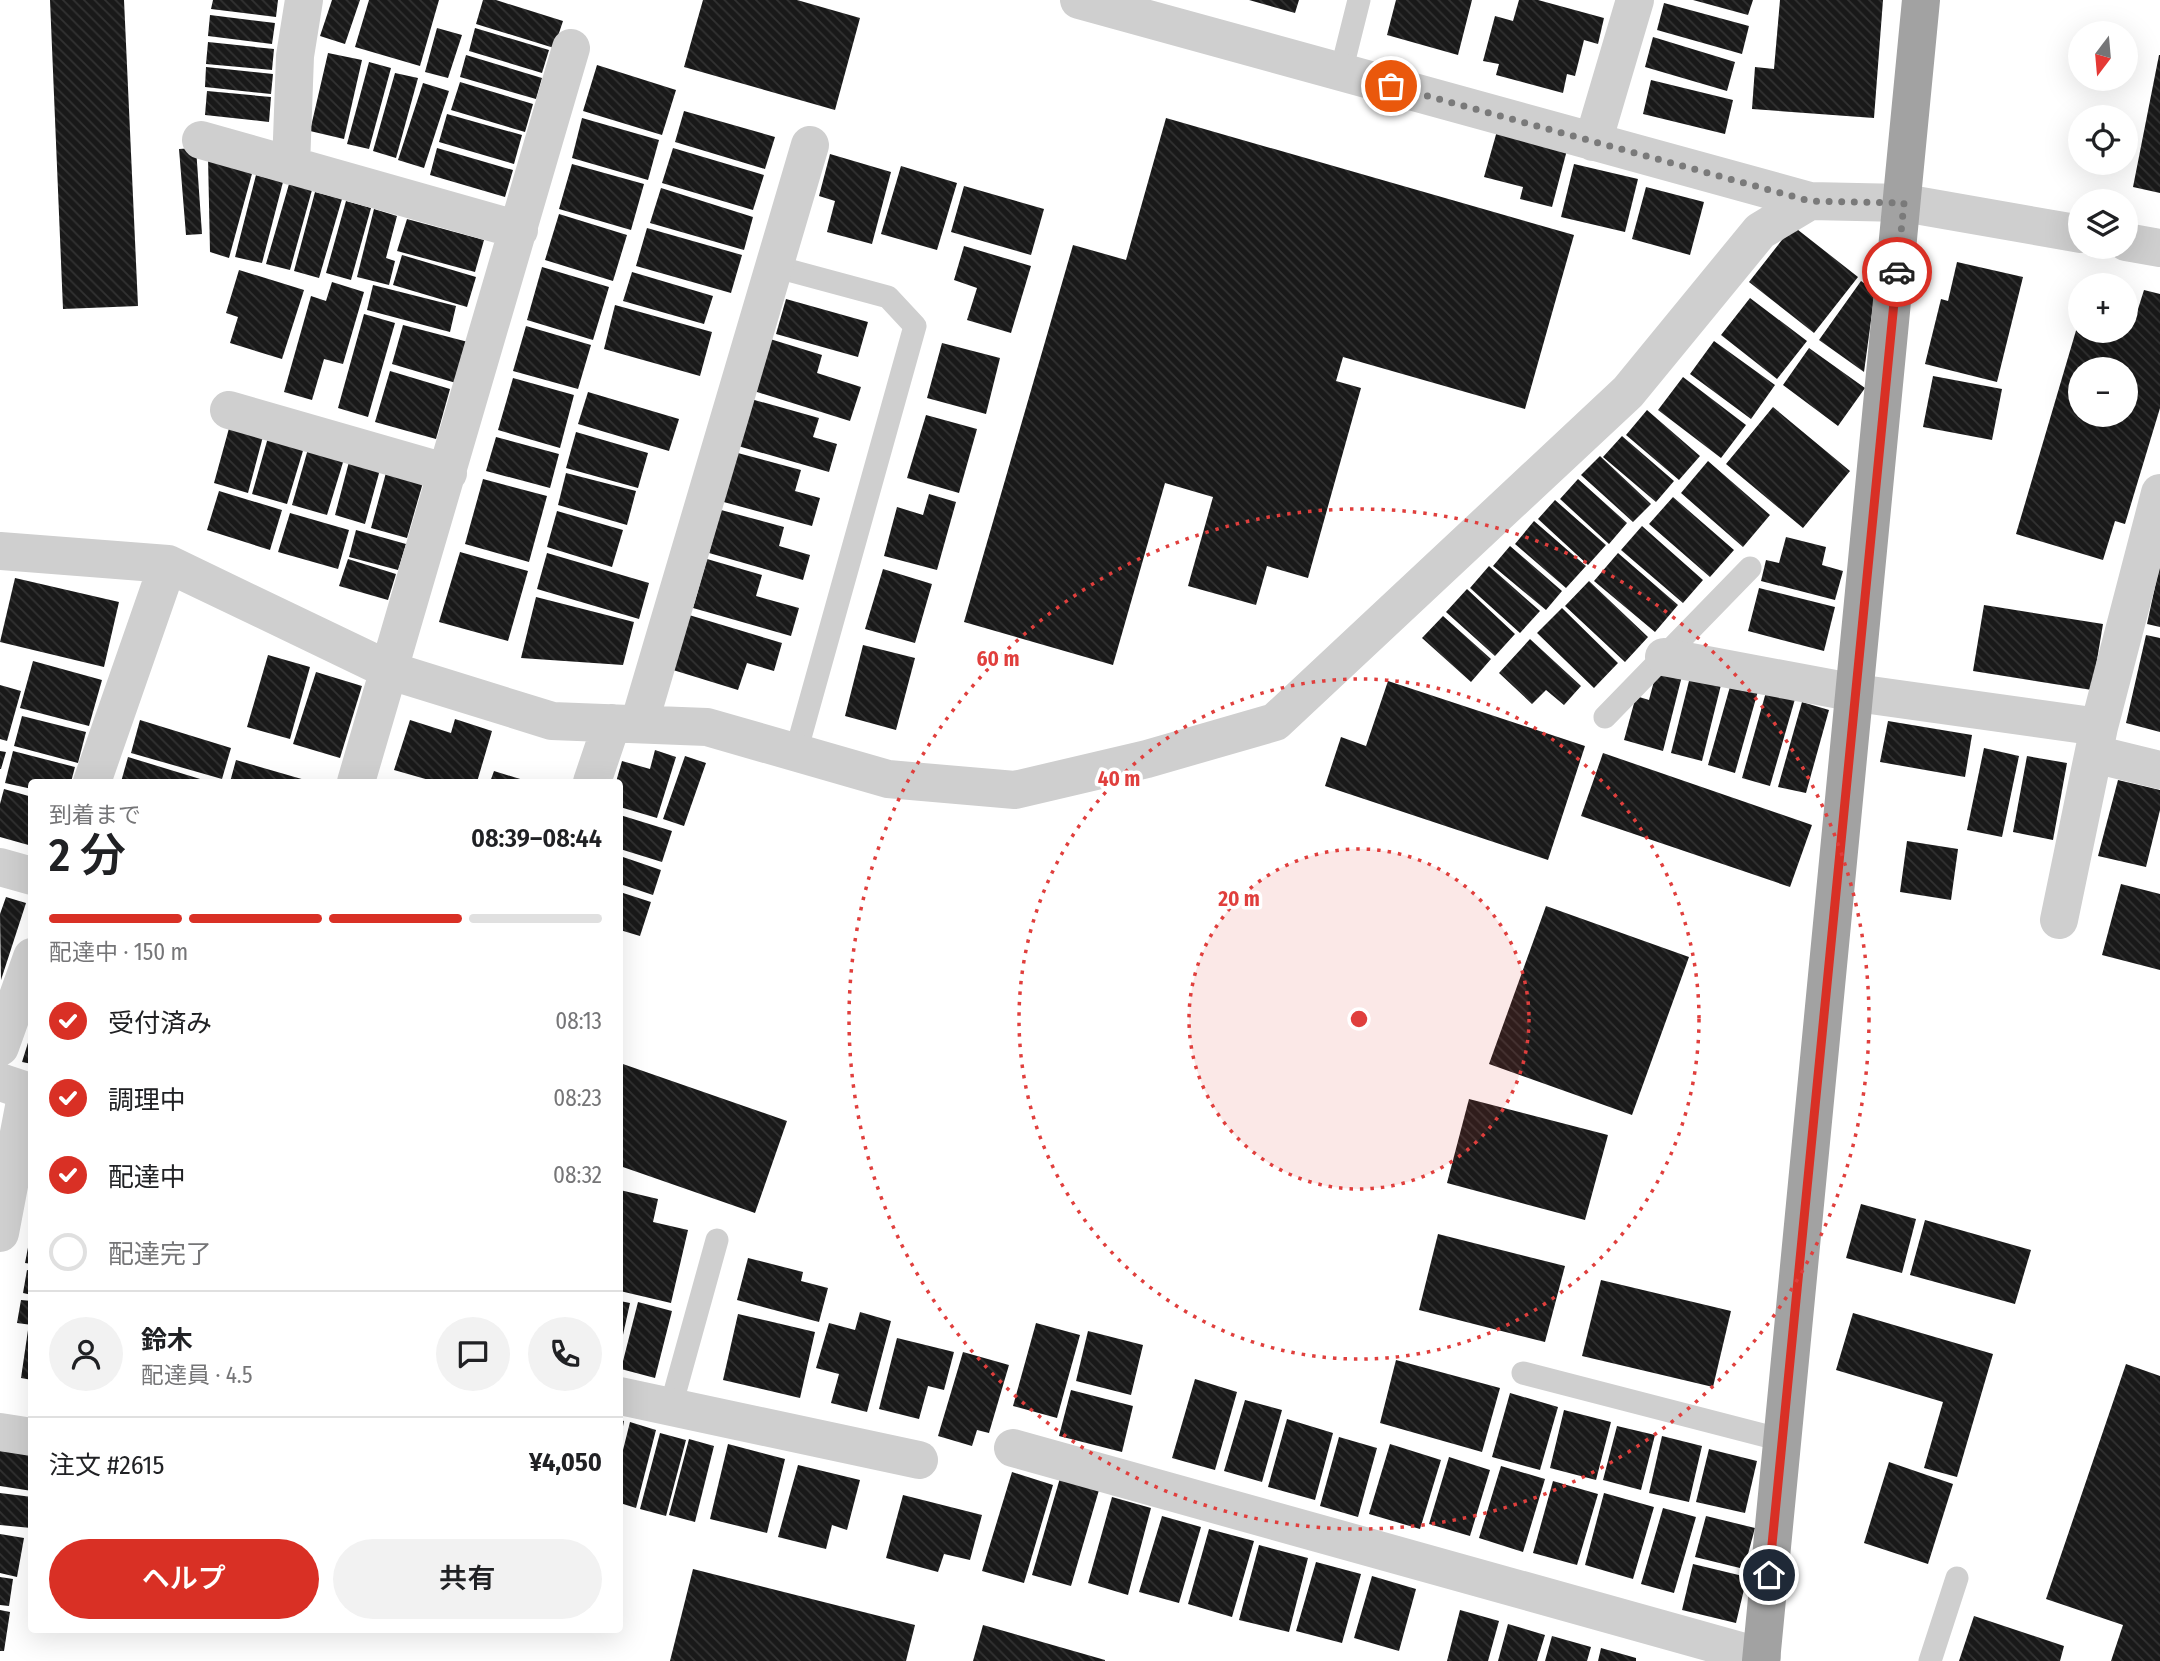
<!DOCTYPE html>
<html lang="ja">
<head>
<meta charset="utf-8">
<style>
  :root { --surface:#fff; --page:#f2f2f2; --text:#202124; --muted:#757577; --line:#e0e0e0; --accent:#d93025 }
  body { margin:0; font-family:"Fira Sans Condensed","Noto Sans JP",sans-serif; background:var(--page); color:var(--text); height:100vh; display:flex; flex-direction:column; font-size:26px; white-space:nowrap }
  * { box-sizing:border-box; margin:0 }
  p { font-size:23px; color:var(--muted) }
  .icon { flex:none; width:38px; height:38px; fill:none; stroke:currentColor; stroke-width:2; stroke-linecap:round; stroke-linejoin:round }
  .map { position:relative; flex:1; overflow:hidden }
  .drawer { position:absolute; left:28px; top:779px; width:595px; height:854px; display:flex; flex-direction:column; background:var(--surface); border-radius:7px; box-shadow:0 7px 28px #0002 }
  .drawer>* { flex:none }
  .needle { width:46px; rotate:196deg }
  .buttons { position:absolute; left:2068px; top:21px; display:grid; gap:14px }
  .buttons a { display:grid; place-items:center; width:70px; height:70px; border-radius:50%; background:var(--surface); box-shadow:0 7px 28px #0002; font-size:35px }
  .pin { position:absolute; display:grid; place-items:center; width:60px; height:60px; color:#fff; margin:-30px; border:4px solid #fff; border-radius:50%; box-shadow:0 2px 7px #0007 }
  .courier { position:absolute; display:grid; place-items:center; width:70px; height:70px; margin:-35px; border:5px solid #d93025; border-radius:50%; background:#fff; color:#222; box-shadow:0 2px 9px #0007 }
  .headline em { font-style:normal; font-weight:600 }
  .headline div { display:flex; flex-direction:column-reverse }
  .headline { display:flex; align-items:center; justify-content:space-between; height:119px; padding:0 21px }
  h1 { font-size:46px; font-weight:600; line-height:52px }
  .bar { display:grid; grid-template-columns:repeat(4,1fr); gap:10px 7px; align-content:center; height:84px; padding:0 21px }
  .bar i { height:9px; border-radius:5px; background:var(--line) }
  .bar .selected { background:var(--accent) }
  .bar p { grid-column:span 4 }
  .line { display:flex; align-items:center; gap:18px; padding:0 21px; border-top:2px solid var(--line) }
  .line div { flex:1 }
  .round { display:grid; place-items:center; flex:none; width:74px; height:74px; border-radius:37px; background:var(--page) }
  ol { padding:0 21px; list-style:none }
  li { display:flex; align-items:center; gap:21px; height:77px }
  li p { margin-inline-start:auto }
  li .icon { padding:7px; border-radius:50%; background:var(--accent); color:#fff; stroke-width:4 }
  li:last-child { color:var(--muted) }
  li i { width:38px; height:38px; border:4px solid var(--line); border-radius:50% }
  .cta { display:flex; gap:14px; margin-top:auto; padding:14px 21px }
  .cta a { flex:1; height:80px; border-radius:42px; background:var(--accent); color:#fff; font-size:28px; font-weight:600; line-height:80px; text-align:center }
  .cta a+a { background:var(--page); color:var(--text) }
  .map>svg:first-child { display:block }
</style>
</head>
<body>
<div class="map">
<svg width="2160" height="1661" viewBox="0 0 2160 1661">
  <defs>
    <pattern id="building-back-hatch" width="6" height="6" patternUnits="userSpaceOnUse" patternTransform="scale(1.75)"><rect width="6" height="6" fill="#191919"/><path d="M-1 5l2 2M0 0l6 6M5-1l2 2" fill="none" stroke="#323232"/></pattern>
  </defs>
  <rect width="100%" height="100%" fill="#fff"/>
  <path fill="url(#building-back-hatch)" fill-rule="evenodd" d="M50,0H124L138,306L63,309Z
    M213,0H278L276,17L211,9Z
    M332,0H360L345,44L320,36Z
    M369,0H439L420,66L355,47Z
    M483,0H496L563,21L554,48L476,24Z
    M703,0H797L860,18L835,110L684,67Z
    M1249,0H1299L1295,13Z
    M1396,0H1472L1458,55L1387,35Z
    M1519,0H1538L1604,18L1598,44L1584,40L1575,76L1567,74L1563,93L1496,75L1499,64L1483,61L1495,16L1513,21Z
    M1693,0H1753L1748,15Z
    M1780,0H1883L1874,118L1752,109L1755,67L1774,69Z
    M1664,3L1749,26L1742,54L1657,30Z
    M210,15L275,23L272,44L208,36Z
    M437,28L462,35L448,78L425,72Z
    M475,28L549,50L542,73L469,51Z
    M1653,37L1735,62L1727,91L1645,67Z
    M208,42L274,49L272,70L206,64Z
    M328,53L362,60L344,139L310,131Z
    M466,55L542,78L536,99L460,77Z
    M2159,55H2160V193L2133,187Z
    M369,62L391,68L369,149L347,144Z
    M597,65L676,90L662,135L583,111Z
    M206,67L273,74L271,94L205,87Z
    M395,73L418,78L396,158L373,151Z
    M1651,80L1733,100L1725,134L1643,114Z
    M460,82L533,104L525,132L451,110Z
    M423,83L449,91L424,168L398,160Z
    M207,91L271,97L269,122L205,115Z
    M684,111L775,137L765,169L675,142Z
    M447,114L522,135L514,164L439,142Z
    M582,118L659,140L648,180L572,158Z
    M1166,118L1574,235L1525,409L1343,357L1336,381L1361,388L1308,578L1267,566L1256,605L1188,586L1213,497L1165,483L1113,665L964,622L1073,245L1126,260Z
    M1497,131L1567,150L1552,207L1520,199L1523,187L1484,177Z
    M196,148L202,234L186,235L179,149Z
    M437,148L513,170L505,197L430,175Z
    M673,148L764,175L753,210L662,183Z
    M830,154L891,172L872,244L827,232L835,201L819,196Z
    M208,157L253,170L229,258L210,252Z
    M572,164L644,184L631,230L559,209Z
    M1574,164L1638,179L1625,232L1561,217Z
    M901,166L957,183L937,250L881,234Z
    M256,175L283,182L262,263L235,257Z
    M289,184L312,190L290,270L266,264Z
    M964,186L1044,209L1031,255L951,232Z
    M1646,187L1704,202L1690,255L1632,239Z
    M661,188L753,217L744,250L650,223Z
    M315,192L342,199L319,278L294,271Z
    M346,201L371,208L351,280L326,273Z
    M374,209L397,216L386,258L395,261L389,285L357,277Z
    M559,214L627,235L613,281L545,260Z
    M407,219L484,240L475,272L397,251Z
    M1793,226L1858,277L1814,333L1749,282Z
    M647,228L742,255L731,293L636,266Z
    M964,246L1031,266L1011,333L967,320L977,288L954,280Z
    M402,255L476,277L467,307L393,285Z
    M1957,262L2023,277L1997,382L1925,364L1941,299L1948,301Z
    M542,267L609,287L593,340L527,320Z
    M239,270L304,290L282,359L230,343L238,317L226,313Z
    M632,272L713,296L704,324L623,301Z
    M1861,281L1875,291L1864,372L1819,340Z
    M332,282L364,292L343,364L324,359L312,400L284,392L311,296L326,301Z
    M373,285L456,306L450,332L367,310Z
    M2144,290L2160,294V408L2125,524L2115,521L2103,560L2016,534L2080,317L2081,331H2126V323L2133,325ZM2081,369H2126V415H2081Z
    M1750,298L1807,341L1777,379L1721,335Z
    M786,299L868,322L858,357L776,334Z
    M615,305L712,332L700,376L604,349Z
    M364,314L395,323L368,417L338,408Z
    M403,325L468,342L456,383L392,364Z
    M526,326L591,345L578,389L513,371Z
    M770,339L822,355L817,373L861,387L850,421L754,391Z
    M1714,341L1775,385L1751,419L1690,374Z
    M942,343L1000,358L986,414L927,398Z
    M1809,348L1865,388L1838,426L1783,385Z
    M390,371L450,389L436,439L375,422Z
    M1933,376L2002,389L1992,440L1923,427Z
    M1683,377L1746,425L1721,458L1658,410Z
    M513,378L574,395L560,448L498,430Z
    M588,392L679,419L669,451L578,424Z
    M751,399L819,418L813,437L837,444L829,472L738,446Z
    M1773,407L1850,471L1803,528L1726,464Z
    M1647,410L1700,456L1679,480L1626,435Z
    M926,415L977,429L959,493L907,478Z
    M231,421L265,429L248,493L214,483Z
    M576,432L648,453L638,488L566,468Z
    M269,434L305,444L287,504L252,494Z
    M1622,436L1674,481L1656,502L1603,457Z
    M496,437L559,454L550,488L486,471Z
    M308,449L344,459L327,515L292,505Z
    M734,452L801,470L795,491L820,498L812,526L720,501Z
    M1600,456L1651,504L1633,522L1581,475Z
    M350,458L381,466L365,524L335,515Z
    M1708,461L1770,515L1743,547L1681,493Z
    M387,469L424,479L407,538L371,528Z
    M566,473L636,491L627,525L558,505Z
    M483,479L547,496L529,562L465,544Z
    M1578,479L1627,523L1609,544L1560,499Z
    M219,491L282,510L270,550L207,530Z
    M929,494L956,502L937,570L884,556L897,507L923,515Z
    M1673,497L1734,550L1710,577L1649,524Z
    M1555,500L1606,545L1588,565L1538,519Z
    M721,510L784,527L779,546L810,555L803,580L709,553Z
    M557,511L623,530L612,567L547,547Z
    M290,513L349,530L338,569L278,552Z
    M1534,521L1586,566L1566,588L1515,544Z
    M1642,526L1703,580L1683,603L1621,550Z
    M356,530L406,544L398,570L349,557Z
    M1786,537L1826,547L1822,565L1843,571L1835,600L1761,581L1766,560L1779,563Z
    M1510,546L1562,591L1546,610L1493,566Z
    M460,552L528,571L508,641L439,622Z
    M547,553L649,583L639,619L537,589Z
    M1618,553L1678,605L1655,632L1594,581Z
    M348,559L396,574L388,600L339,586Z
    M707,559L762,575L756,596L799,608L791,636L693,608Z
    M1489,566L1540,611L1520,633L1470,588Z
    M2159,568H2160V627L2147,624Z
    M883,569L932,584L915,643L865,629Z
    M15,578L119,602L104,667L0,642Z
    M1589,581L1648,637L1625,662L1565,606Z
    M1759,588L1835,607L1824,651L1748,631Z
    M1467,589L1515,634L1495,656L1446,612Z
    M536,597L634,622L623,665L521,658Z
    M1984,605L2103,624L2092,690L1973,671Z
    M1562,608L1618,663L1594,688L1537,633Z
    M689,615L782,643L774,671L747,663L738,690L673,670Z
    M1443,616L1491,659L1471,682L1422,638Z
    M2146,635L2160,638V732L2126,723Z
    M1530,639L1581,686L1564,705L1546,690L1532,704L1499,673Z
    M863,645L915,658L896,730L845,716Z
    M268,655L310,667L290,739L247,727Z
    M33,661L102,680L89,726L20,708Z
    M1658,666L1683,672L1663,751L1624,740L1636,696L1649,700Z
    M316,672L362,686L340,758L293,744Z
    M1691,673L1722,681L1702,761L1671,753Z
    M1388,681L1585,746L1548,860L1325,786L1341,737L1366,746Z
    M1731,683L1758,691L1735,773L1708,765Z
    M0,685L21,691L7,741L0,739Z
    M1766,692L1795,699L1770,786L1742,778Z
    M1802,702L1829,710L1806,793L1778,787Z
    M22,716L86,732L78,763L14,746Z
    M455,719L492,731L477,782H436L394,770L410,720L451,733Z
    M140,720L231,748L222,779L131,753Z
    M1888,721L1972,735L1965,777L1880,762Z
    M1984,748L2019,756L2002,837L1967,830Z
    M655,750L676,757L657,818L620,807V782H616L622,761L650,769Z
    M0,751L6,752L1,769H0Z
    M13,751L75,767L71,782H32V789L5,783Z
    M1603,753L1812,825L1790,887L1581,816Z
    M685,756L706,763L684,826L663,819Z
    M2027,756L2067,763L2053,840L2013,832Z
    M128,757L210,782H121Z
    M236,760L312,782H230Z
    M494,771L530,782H490Z
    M2118,780L2160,790V810L2146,867L2098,856Z
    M4,789L32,797V846L0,837V804Z
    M620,815L672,831L662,862L620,849Z
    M1907,841L1958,849L1951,900L1900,892Z
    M620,856L661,870L653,895L620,884Z
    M2121,884L2160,894V970L2102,955Z
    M620,892L651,902L640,936L620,930Z
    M6,897L26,903L1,980L0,914Z
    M1546,906L1689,957L1632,1115L1489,1064Z
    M31,1033H32V1064L22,1062Z
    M620,1063L787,1121L755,1213L620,1166Z
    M1469,1099L1608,1135L1585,1220L1447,1183Z
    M620,1190L658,1199L653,1222L688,1230L671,1303L620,1291Z
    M1861,1204L1916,1219L1902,1273L1846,1258Z
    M1925,1220L2031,1250L2015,1304L1910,1275Z
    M1438,1234L1565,1266L1545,1342L1419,1310Z
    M30,1237H32V1264L25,1263Z
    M748,1258L803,1272L801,1281L828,1288L819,1322L737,1300Z
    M27,1270L32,1271V1295L23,1293Z
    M1601,1280L1731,1311L1713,1387L1582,1356Z
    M21,1300L32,1301V1325L17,1323Z
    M620,1301L630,1303L621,1344L620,1343Z
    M638,1302L672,1311L655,1378L621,1369Z
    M860,1312L891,1321L867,1412L831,1403L839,1374L816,1368L829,1323L855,1330Z
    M1853,1313L1993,1354L1957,1477L1924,1468L1943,1402L1836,1370Z
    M738,1314L815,1332L800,1398L723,1380Z
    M1036,1323L1080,1335L1057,1418L1013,1406Z
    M28,1330L32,1331V1380L21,1378Z
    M1088,1331L1143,1345L1131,1395L1076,1381Z
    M897,1338L954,1352L944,1390L928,1386L919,1419L879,1409Z
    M963,1352L1009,1365L989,1433L977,1430L972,1446L938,1436Z
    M1396,1360L1500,1388L1482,1452L1380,1423Z
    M2126,1364L2160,1376V1661H2111L2123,1625L2046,1599Z
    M1195,1379L1237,1392L1215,1470L1172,1458Z
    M1071,1390L1133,1406L1122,1452L1059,1436Z
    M1510,1393L1558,1407L1540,1470L1492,1457Z
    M1245,1400L1282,1410L1262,1482L1224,1471Z
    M1564,1410L1611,1422L1596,1480L1550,1468Z
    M1287,1419L1333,1433L1315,1500L1268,1487Z
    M620,1420L624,1421L621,1437H620Z
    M630,1422L656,1430L636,1508L620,1503V1462Z
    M1617,1426L1655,1435L1641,1490L1603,1480Z
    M660,1433L686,1440L666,1516L640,1509Z
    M1662,1436L1702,1446L1689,1502L1649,1493Z
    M1339,1437L1377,1448L1358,1517L1320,1506Z
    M689,1439L714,1446L695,1522L669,1515Z
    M728,1444L785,1459L767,1533L710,1519Z
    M1390,1444L1441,1460L1420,1529L1369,1514Z
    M1709,1449L1757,1461L1745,1513L1696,1502Z
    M0,1450L32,1455V1491L0,1486Z
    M1449,1457L1490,1470L1470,1536L1429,1524Z
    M1889,1462L1953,1484L1928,1564L1864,1543Z
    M798,1465L860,1480L847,1530L832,1525L826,1549L778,1537Z
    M1501,1466L1545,1479L1523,1552L1479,1538Z
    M1012,1472L1053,1485L1024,1583L982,1571Z
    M1060,1478L1099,1490L1071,1586L1032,1575Z
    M1553,1481L1598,1494L1577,1565L1533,1553Z
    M0,1493L32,1497L31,1528L0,1525Z
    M1604,1493L1654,1507L1633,1579L1585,1565Z
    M903,1495L982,1515L970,1560L944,1554L938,1572L886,1558Z
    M1112,1497L1151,1508L1128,1595L1088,1583Z
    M1663,1508L1696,1517L1674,1593L1641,1584Z
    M1162,1516L1201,1527L1179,1603L1139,1592Z
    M1706,1516L1755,1528L1744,1569L1695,1557Z
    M1209,1529L1254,1541L1232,1617L1188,1604Z
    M0,1534L24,1538L17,1577L0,1573Z
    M1259,1545L1308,1558L1289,1632L1239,1620Z
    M1316,1562L1361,1574L1342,1643L1296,1631Z
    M1693,1564L1747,1577L1736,1623L1682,1610Z
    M693,1569L915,1625L906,1661H670Z
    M1372,1576L1416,1589L1399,1651L1354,1638Z
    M0,1577L13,1579L9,1606L0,1605Z
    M0,1610L10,1612L4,1651H0Z
    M1460,1610L1499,1621L1488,1661H1447Z
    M1974,1616L2064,1646L2060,1661H1959Z
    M1508,1624L1545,1635L1537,1661H1498Z
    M983,1625L1105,1660V1661H973Z
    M1552,1636L1591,1647L1587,1661H1545Z
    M1601,1648L1636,1658V1661H1598Z"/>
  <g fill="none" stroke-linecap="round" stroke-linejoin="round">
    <path stroke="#cfcfcf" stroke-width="23" d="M1341,72L1359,0
      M773,266L888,297L915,326L796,752
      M1605,717L1750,568
      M1523,1373L1782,1440
      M671,1406L717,1240
      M1930,1661L1957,1578"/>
    <path stroke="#cfcfcf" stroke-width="38" d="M1079,0L1810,201L1904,203L2081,234
      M201,140L519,230
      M1593,142L1635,0
      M291,166L295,56L304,0
      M2126,242L2160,248
      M229,410L448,473
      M0,551L168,564L391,671L552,721L707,727L888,779L1015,790L1147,759L1275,722L1628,392L1760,231L1810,201
      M1664,657L1856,693L2099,727L2059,920
      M639,724L810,145
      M2099,727L2160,493
      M2094,754L2160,770
      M92,782L168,564
      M356,782L571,48
      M592,782L612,723
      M0,867L32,876
      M0,1047L32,957
      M0,1082L27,1091L0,1233
      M620,1396L919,1460
      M0,1432L32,1437
      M1013,1448L1762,1657"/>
    <path stroke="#a2a2a2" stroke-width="38" d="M1761,1661L1921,0"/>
  </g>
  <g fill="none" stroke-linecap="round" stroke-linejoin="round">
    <path stroke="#7a7a7a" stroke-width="7" stroke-dasharray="0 12.6" d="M1391,86L1810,201L1904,203L1897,272"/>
    <path stroke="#d93025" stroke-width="9" d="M1769,1575L1897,272"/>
  </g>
  <circle cx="1359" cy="1019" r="170" fill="#e03f3d" fill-opacity=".12"/>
  <g fill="none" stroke="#e03f3d" stroke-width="3.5" stroke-dasharray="3.5 7">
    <circle cx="1359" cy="1019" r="170"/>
    <circle cx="1359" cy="1019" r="340"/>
    <circle cx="1359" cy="1019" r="510"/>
  </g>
  <circle cx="1359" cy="1019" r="10" fill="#e03f3d" stroke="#fff" stroke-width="3.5"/>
  <g font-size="21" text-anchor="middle" font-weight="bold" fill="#e03f3d" stroke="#fff" stroke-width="7" stroke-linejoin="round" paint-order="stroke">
    <text x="998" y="666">60 m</text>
    <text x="1119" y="786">40 m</text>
    <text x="1239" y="906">20 m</text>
  </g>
</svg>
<div class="buttons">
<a><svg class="needle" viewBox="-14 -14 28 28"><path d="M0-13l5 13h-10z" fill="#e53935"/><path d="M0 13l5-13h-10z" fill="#757577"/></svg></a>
<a><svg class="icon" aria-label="locate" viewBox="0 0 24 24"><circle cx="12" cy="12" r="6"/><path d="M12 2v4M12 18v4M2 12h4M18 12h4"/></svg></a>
<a><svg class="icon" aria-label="layers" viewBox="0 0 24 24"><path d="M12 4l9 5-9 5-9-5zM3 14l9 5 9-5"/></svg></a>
<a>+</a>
<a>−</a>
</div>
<div class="pin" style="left:1391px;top:86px;background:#ea580c"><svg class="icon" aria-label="bag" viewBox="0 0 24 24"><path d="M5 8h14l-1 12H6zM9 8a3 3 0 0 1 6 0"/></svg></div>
<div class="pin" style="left:1769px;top:1575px;background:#1f2937"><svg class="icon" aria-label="home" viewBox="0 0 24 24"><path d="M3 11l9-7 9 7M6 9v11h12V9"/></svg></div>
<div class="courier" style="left:1897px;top:272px"><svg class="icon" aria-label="car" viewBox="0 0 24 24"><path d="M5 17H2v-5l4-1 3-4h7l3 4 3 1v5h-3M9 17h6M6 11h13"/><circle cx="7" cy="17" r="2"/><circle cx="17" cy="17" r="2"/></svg></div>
<section class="drawer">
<div class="headline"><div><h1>2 分</h1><p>到着まで</p></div><em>08:39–08:44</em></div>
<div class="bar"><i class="selected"></i><i class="selected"></i><i class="selected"></i><i></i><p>配達中 · 150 m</p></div>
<ol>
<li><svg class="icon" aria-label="check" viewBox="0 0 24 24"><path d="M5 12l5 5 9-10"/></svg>受付済み<p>08:13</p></li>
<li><svg class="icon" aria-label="check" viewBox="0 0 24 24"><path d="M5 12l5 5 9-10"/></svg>調理中<p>08:23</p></li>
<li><svg class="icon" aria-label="check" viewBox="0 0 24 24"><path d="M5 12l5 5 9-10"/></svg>配達中<p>08:32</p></li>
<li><i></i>配達完了</li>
</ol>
<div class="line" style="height:126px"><a class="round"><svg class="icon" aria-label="person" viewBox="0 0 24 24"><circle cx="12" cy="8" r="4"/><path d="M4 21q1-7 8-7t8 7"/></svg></a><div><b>鈴木</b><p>配達員 · 4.5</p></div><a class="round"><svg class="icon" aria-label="chat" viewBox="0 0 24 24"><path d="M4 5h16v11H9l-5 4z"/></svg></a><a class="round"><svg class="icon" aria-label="phone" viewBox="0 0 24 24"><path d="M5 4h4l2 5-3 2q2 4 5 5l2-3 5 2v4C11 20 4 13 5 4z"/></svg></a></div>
<div class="line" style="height:91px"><div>注文 #2615</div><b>¥4,050</b></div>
<div class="cta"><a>ヘルプ</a><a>共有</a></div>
</section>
</div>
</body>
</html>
